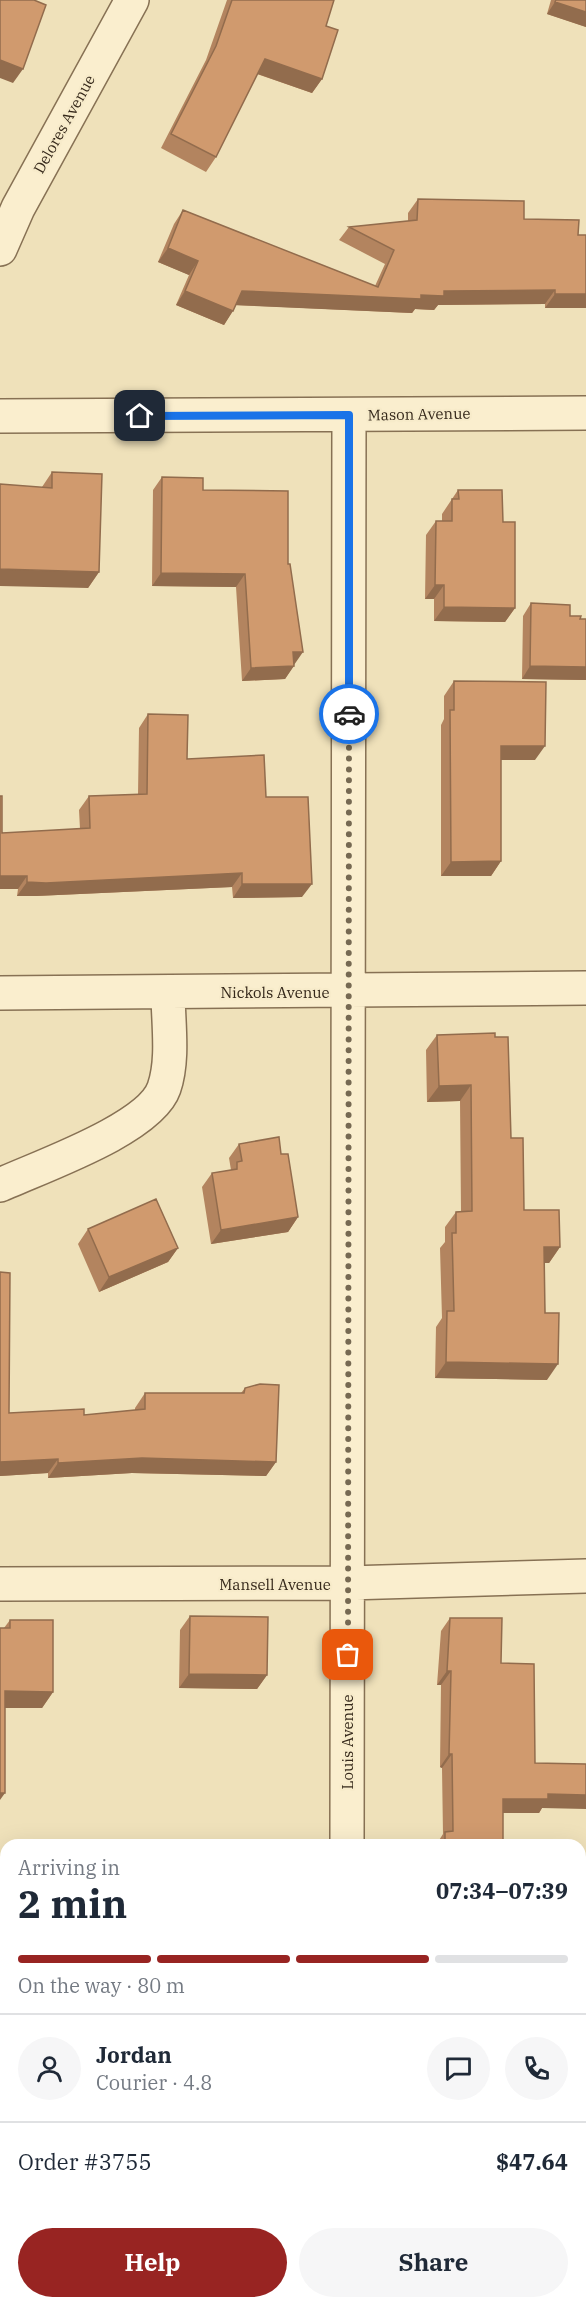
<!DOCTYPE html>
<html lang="en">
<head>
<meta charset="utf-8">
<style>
  :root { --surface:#fff; --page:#f6f6f7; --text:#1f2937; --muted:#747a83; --line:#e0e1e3; --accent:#982422 }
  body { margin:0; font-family:"IBM Plex Serif",serif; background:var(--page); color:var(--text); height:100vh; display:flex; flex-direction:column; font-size:22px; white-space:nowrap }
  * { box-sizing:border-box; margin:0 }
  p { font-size:20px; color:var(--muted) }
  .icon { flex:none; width:33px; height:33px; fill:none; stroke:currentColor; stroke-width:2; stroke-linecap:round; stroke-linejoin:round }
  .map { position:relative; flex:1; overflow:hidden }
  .sheet { position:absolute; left:0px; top:1839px; width:586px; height:470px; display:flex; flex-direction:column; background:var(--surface); border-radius:18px 18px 0 0; box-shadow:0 6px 24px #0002 }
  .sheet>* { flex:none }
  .pin { position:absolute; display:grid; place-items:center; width:51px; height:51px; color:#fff; margin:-26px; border-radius:12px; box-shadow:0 3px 9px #0006 }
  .courier { position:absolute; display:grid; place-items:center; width:60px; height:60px; margin:-30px; border:4px solid #1a73e8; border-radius:50%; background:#fff; color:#222; box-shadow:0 2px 8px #0007 }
  .headline em { font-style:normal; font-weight:700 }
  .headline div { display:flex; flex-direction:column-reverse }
  .headline { display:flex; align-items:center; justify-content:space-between; height:102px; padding:0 18px }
  h1 { font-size:39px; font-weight:700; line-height:45px }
  .bar { display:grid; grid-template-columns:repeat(4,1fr); gap:9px 6px; align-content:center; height:72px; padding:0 18px }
  .bar i { height:8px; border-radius:4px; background:var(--line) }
  .bar .active { background:var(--accent) }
  .bar p { grid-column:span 4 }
  .line { display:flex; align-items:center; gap:15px; padding:0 18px; border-top:2px solid var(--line) }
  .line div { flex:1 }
  .round { display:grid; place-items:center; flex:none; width:63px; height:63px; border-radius:32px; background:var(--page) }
  .button { display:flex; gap:12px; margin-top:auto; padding:12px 18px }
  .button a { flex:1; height:69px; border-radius:36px; background:var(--accent); color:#fff; font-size:24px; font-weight:700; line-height:69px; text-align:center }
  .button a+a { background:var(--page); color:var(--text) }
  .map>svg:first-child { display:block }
</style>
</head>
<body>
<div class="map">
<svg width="586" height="2308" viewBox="0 0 586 2308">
  <rect width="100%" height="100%" fill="#efe1ba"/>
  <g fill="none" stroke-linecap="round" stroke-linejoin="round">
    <g stroke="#877154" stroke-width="36">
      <path id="street" d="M0,249L18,208L132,0
        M0,416L586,413
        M0,993L586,988
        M0,1185C39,1167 150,1129 164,1088C174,1059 168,1022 168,992
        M0,1584L348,1583L586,1576
        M347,1845L349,415
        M235,2308L239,2302"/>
    </g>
    <use href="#street" stroke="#faeece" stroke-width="33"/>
  </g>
  <path fill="#b3845f" d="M227,0H334L326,26L322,79L312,93L257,74L216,157L206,172L161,148L206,60Z
    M551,0H586V27L547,14Z
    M418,199L524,219L578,235L586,308H545V304L438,305L434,310L415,309L412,313L236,305L224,325L176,305L189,275L158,262L174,224L183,210L375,286L385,264L339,240L349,227L408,221V213Z
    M52,472L99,572L88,588L42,487Z
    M162,477L288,564L294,665L285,679L242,681L236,587L152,586L153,490Z
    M458,490L503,522L515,608L505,622L434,621V599H425L426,535L436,521H442V514Z
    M531,603L580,619H586V680L522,679L523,616Z
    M454,681L535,760H501V861L491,876H441V725L444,719V696Z
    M148,714L187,759L266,797L302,897L233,898L232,887L36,896H17L18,889L2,833L80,829L79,810L89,796L138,795L139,728Z
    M437,1035L495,1037L511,1138L524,1210L560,1247L549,1263H544L547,1380L435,1378L436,1327L442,1318L440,1248L445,1242V1227L456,1212L461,1211L460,1101L427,1102L426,1050Z
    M239,1144L281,1154L298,1217L288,1232L211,1244L202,1187L212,1173L231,1170L229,1158Z
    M88,1229L178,1248L168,1262L99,1292L78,1244Z
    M0,1272L9,1413L84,1415L135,1410V1408L145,1393H241L245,1388L276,1462L266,1476L132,1473L48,1478V1473L0,1476Z
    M190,1616L267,1675L257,1689L179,1688L180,1630Z
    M450,1618L501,1663L535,1763L542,1808L539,1813H503V1845H436L443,1834L442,1768L440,1767L441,1685H437L441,1631Z
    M10,1620L53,1692L42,1708H5L4,1628Z"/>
  <path fill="#926c4d" d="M555,2L586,12V27L547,14Z
    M265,59L322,79L312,93L255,73Z
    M0,60L23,69L13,83L0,78Z
    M168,248L198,261L189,275L158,262Z
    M555,290L545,304L438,305L434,310L415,309L412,313L232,305L242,291Z
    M185,291L233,311L224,325L176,305Z
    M555,294H586V308H545Z
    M0,569L99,572L88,588L0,586Z
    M161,573L245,574L236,587L152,586Z
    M435,585H444L434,599H425Z
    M444,607L515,608L505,622L434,621Z
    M293,652H303L294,665Z
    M294,666L285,679L242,681L251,668Z
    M530,666L586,667V680L522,679Z
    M501,746H545L535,760H491Z
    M501,861L491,876H441L451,862Z
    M242,873L232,887L36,896H17L27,882Z
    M0,876H27L18,889H0Z
    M242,884H312L302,897L233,898Z
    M471,1085L460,1101L427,1102L439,1086Z
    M298,1217L288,1232L211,1244L221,1230Z
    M544,1247H560L549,1263H532Z
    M178,1248L168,1262L99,1292L109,1277Z
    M446,1362L558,1364L547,1380L435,1378Z
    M142,1458L276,1462L266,1476L132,1473L48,1478L58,1463Z
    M58,1459L48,1473L0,1476V1462Z
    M447,1671H451L441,1685H437Z
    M189,1674L267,1675L257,1689L179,1688Z
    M5,1691L53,1692L42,1708H0Z
    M449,1754H452L442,1768L440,1767Z
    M0,1793H5L0,1800Z
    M548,1794L586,1795V1809L542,1808L539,1813H494L503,1799Z"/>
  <path fill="#d09a6e" stroke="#926c4d" stroke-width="1.5" d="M0,0H34L46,5L23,69L0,60Z
    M232,0H334L326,26L338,30L322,79L265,59L216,157L171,134L216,46Z
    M556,0H586V12L555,2Z
    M418,199L524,201V219L579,220L578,235H586V294H555V290L444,291V296L421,295V299L242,291L233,311L185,291L198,261L168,248L183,210L378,287L394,250L349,227L417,220Z
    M52,472L102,474L99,572L0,569V484L52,488Z
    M162,477L203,478V490L288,491V564H290L303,652H293L294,666L251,668L245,574L161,573Z
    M458,490H502L503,522H515V608L444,607V585H435L436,521H452V499H459Z
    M531,603L570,605V616H581L580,619H586V667L530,666Z
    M454,681L546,682L545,746H501V861L451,862L450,710H454Z
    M148,714L188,715L187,759L264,755L266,797H308L312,884H242V873L46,883L27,882V876H0V796H2V833L90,828L89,796L147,794Z
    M495,1033V1037H508L511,1138H523L524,1210H559L560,1247H544L545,1313H559L558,1364L446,1362L447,1311H454L452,1233H456V1212L472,1211L471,1085L439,1086L437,1035Z
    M279,1137L281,1154H288L298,1217L221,1230L212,1173L237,1169V1162L242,1161L239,1144Z
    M156,1199L178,1248L109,1277L88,1229Z
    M0,1272L10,1273L9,1413L84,1409V1415L145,1409V1393H244L245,1388L260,1384L279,1385L276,1462L142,1458L58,1463V1459L0,1462Z
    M190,1616L268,1617L267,1675L189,1674Z
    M450,1618H502L501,1663L534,1664L535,1763L586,1764V1795L548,1794V1799H503V1845H445V1832L453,1831L452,1754H449L451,1671H447Z
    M10,1620H53V1692L5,1691V1793H0V1628H10Z
    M0,2230L6,2233V2302H97L107,2308H0Z
    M380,2302H444L449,2308H374Z"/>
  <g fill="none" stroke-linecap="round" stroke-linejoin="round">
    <path stroke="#766952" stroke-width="6" stroke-dasharray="0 10.8" d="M348,1655L349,714"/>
    <path stroke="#1a73e8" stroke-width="8" d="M140,416L349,415V714"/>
  </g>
  <g text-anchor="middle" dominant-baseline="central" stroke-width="4.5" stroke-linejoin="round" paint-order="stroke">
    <g font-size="15" fill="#35281a" stroke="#f7ebca">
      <text transform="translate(64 124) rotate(-61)">Delores Avenue</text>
      <text transform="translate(419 414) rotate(-1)">Mason Avenue</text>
      <text x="275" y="992">Nickols Avenue</text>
      <text x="275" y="1584">Mansell Avenue</text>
      <text transform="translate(347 1742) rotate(-90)">Louis Avenue</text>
    </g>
  </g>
</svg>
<div class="pin" style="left:348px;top:1655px;background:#ea580c"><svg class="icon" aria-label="bag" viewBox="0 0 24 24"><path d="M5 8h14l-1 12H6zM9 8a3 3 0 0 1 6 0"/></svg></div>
<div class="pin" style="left:140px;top:416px;background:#1f2937"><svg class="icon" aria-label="home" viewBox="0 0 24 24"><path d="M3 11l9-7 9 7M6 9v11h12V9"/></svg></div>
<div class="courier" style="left:349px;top:714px"><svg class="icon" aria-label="car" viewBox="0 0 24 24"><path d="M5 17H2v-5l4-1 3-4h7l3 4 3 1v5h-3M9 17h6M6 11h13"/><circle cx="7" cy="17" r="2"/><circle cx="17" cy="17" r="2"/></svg></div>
<section class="sheet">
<div class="headline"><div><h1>2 min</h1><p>Arriving in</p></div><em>07:34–07:39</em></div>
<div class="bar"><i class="active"></i><i class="active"></i><i class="active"></i><i></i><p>On the way · 80 m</p></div>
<div class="line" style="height:108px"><a class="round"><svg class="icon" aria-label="person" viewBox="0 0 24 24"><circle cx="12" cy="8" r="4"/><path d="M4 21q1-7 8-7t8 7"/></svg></a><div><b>Jordan</b><p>Courier · 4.8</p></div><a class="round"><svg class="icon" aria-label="chat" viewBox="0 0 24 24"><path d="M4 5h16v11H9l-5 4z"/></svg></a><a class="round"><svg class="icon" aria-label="phone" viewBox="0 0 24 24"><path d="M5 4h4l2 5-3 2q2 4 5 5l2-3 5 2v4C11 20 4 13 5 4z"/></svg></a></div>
<div class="line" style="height:78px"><div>Order #3755</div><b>$47.64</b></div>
<div class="button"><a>Help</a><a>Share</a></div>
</section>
</div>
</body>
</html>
